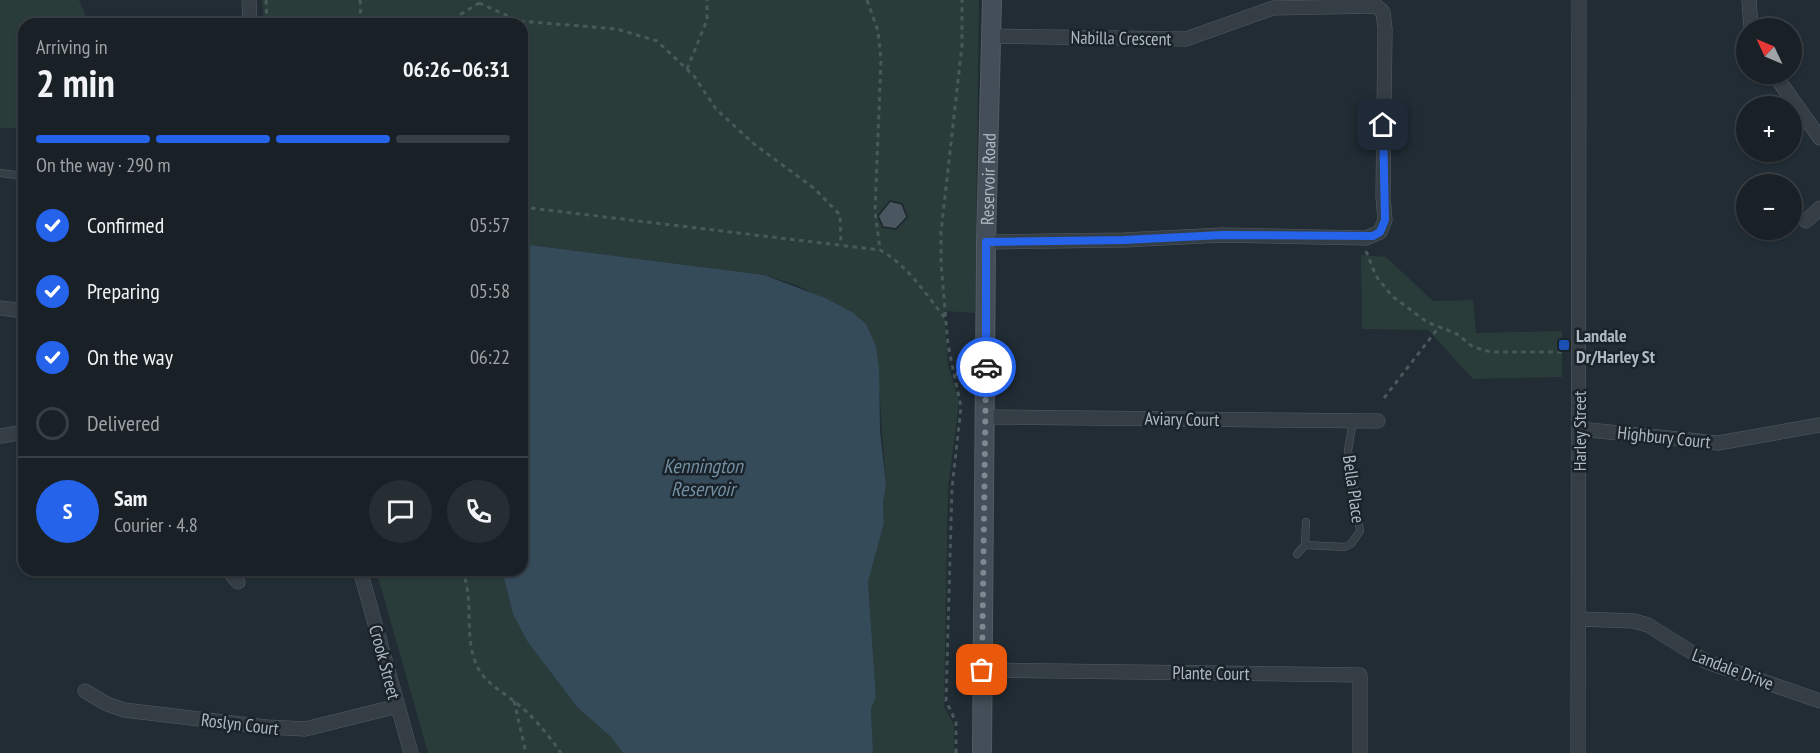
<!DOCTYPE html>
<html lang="en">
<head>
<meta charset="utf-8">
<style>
  :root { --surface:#192127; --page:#262e33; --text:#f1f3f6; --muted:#9fa3a7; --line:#373e44; --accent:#2563eb }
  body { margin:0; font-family:"PT Sans Narrow",sans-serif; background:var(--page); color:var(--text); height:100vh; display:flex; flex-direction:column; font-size:22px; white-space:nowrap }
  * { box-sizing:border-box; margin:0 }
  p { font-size:20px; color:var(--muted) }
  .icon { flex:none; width:33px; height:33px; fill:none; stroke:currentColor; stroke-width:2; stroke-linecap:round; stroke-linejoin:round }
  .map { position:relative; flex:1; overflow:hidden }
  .sheet { position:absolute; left:18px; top:18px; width:510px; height:558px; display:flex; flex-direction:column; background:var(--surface); border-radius:18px; box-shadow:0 2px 4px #0004,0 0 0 2px var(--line) }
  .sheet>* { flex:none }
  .needle { width:39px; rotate:314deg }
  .buttons { position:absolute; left:1736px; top:18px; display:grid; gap:12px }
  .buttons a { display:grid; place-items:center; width:66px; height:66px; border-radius:50%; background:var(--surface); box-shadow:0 2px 4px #0004,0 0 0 2px var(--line); font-size:30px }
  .pin { position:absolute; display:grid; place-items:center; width:51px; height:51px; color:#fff; margin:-26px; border-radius:12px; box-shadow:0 3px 9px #0006 }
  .courier { position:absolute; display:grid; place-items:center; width:60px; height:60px; margin:-30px; border:4px solid #2563eb; border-radius:50%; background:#fff; color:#222; box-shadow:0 2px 8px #0007 }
  .summary em { font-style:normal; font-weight:700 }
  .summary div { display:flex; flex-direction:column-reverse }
  .summary { display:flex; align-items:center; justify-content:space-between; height:102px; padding:0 18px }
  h1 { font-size:39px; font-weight:700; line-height:45px }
  .bar { display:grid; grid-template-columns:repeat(4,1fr); gap:9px 6px; align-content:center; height:72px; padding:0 18px }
  .bar i { height:8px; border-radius:4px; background:var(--line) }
  .bar .on { background:var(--accent) }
  .bar p { grid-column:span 4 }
  .line { display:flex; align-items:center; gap:15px; padding:0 18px; border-top:2px solid var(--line) }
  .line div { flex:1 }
  .round { display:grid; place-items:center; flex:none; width:63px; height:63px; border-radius:32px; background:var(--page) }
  ol { padding:0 18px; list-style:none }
  li { display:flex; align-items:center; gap:18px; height:66px }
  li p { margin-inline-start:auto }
  li .icon { padding:6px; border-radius:50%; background:var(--accent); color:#fff; stroke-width:4 }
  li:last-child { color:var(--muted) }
  li i { width:33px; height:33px; border:3px solid var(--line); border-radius:50% }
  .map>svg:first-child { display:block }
</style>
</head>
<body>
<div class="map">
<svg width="1820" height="753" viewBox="0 0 1820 753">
  <rect width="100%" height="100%" fill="#212c34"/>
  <path fill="#293c39" d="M0,0H79L89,24H24V128H0Z
    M262,0H979L975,313L944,311L948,364L958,398V410L948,489L944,706L954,725V753H873L871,709L876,697L868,582L884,523L883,503L886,485L876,346L852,312L796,285L764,275L522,244V24H264Z
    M1361,255L1386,257L1433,301L1473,300L1476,333L1562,331V377L1473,379L1428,330L1362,329Z
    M376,570H502L513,614L527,641L577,707L611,737L623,753H428Z"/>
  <path fill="#364b5a" d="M522,244L764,275L825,298L852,312L866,324L876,346L879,368L880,431L886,485L883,503L884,523L868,582L876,697L871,709L873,753H623L611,737L577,707L527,641L513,614L502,570H522Z"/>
  <path fill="#4a5760" stroke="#1c252b" stroke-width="1.5" d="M890,201L902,204L907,217L896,229L883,227L878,216Z"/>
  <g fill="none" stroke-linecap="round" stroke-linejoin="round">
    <g stroke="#525c63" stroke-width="8">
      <path id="service" d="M0,173L24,176
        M1305,545L1345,547L1351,544L1360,531L1348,450L1353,421
        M1297,554L1305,545L1306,522"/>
    </g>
    <g stroke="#525c63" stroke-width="15">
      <path id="minor" d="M249,0L250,24
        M1749,0L1751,28
        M1774,74L1820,138
        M1806,221L1820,208
        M986,242L1124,240L1222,235L1366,238L1380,232L1385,220L1383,197L1385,29L1383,12L1376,6L1273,8L1186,39L990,36
        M0,308L24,311
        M985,417L1378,421
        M1579,429L1718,443L1820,425
        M0,436L24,432
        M228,570L238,582
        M360,570L411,753
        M1579,619L1634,621L1648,625L1707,662L1820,701
        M982,670L1360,675V753
        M85,691L107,704L124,710L267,727L305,729L398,706
        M1578,753L1579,0"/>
    </g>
    <g stroke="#525c63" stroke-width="20">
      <g id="secondary">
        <path id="s1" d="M982,753L986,242L992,0"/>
      </g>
    </g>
    <path stroke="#485959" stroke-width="3" stroke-dasharray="4.5 4.5" stroke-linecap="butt" d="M266,0L267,24
      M360,0L361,24
      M867,0L878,31L881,60L875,211L880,250
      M479,3L519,21L617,29L657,41L694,76L716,109L754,144L815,189L840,215L841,244
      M445,24L479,3L478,0
      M687,69L707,20V0
      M522,207L880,250C909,266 925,294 946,319
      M1366,251L1376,276L1392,296L1427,322L1457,334L1473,347L1491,352H1566
      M955,374L971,375
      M999,376H1012
      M1384,398L1439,327
      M462,570C475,601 463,636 477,666C485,683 500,690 514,701C532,715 548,734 561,753
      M514,701L526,753
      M956,753V722L946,701L952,488L961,407L948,345L941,263V232L962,45V0"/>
    <use href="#service" stroke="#353e45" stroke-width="7"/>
    <use href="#minor" stroke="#353e45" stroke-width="14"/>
    <use href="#secondary" stroke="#434e58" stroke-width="18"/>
  </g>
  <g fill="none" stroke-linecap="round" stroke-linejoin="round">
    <path stroke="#7d8890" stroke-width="6" stroke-dasharray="0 10.8" d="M982,670L986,367"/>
    <path stroke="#2563eb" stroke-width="8" d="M986,367V242L1124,240L1222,235L1373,236L1380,232L1385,220L1383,125"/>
  </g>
  <rect fill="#1a4fb4" stroke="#1a2329" stroke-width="2" x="1558" y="339" width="12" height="12" rx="3"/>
  <g text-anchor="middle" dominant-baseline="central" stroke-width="5" stroke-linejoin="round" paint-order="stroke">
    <g font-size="18" fill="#afb9c2" stroke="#1a2329">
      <text transform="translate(1121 38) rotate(1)">Nabilla Crescent</text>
      <text stroke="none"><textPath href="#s1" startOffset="574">Reservoir Road</textPath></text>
      <text transform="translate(1182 419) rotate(1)">Aviary Court</text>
      <text transform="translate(1579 431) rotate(-90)">Harley Street</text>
      <text transform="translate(1664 437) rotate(6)">Highbury Court</text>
      <text transform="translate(1354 489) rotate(82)">Bella Place</text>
      <text transform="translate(385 662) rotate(75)">Crook Street</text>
      <text transform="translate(1733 669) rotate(21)">Landale Drive</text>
      <text transform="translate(1211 673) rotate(1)">Plante Court</text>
      <text transform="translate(240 724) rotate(7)">Roslyn Court</text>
    </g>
    <g font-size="18" font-weight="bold" fill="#afb9c2" stroke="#1a2329" text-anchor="start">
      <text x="1576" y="335">Landale<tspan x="1576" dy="21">Dr/Harley St</tspan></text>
    </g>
    <g font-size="20" font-style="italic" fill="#728ea3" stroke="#1a2329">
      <text x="703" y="466">Kennington<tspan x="703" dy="23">Reservoir</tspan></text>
    </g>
  </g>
</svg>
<div class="buttons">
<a><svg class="needle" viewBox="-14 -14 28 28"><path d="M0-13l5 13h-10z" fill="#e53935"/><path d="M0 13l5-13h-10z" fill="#9fa3a7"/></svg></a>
<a>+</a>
<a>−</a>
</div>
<div class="pin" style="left:982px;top:670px;background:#ea580c"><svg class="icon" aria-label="bag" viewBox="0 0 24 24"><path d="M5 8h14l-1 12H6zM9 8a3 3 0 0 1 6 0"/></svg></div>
<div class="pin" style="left:1383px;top:125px;background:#1f2937"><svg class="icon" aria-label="home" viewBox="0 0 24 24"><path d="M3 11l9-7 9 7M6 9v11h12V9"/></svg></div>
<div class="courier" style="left:986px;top:367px"><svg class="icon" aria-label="car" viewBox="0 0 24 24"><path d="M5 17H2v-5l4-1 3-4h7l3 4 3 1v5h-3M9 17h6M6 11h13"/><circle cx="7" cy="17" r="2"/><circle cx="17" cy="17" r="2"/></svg></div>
<section class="sheet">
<div class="summary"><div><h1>2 min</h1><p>Arriving in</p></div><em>06:26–06:31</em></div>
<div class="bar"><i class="on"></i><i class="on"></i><i class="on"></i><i></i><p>On the way · 290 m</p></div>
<ol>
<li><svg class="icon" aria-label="check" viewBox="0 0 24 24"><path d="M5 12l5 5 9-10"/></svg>Confirmed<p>05:57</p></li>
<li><svg class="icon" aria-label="check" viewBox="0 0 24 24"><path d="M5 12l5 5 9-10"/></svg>Preparing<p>05:58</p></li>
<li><svg class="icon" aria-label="check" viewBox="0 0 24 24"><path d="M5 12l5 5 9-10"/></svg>On the way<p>06:22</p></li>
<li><i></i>Delivered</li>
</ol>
<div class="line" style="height:108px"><b class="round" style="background:var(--accent);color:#fff">S</b><div><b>Sam</b><p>Courier · 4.8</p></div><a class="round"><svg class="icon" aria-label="chat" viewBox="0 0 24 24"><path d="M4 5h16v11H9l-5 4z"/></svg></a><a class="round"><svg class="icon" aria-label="phone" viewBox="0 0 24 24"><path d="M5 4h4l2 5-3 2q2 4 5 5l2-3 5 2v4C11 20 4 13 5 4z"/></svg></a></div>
</section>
</div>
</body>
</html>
